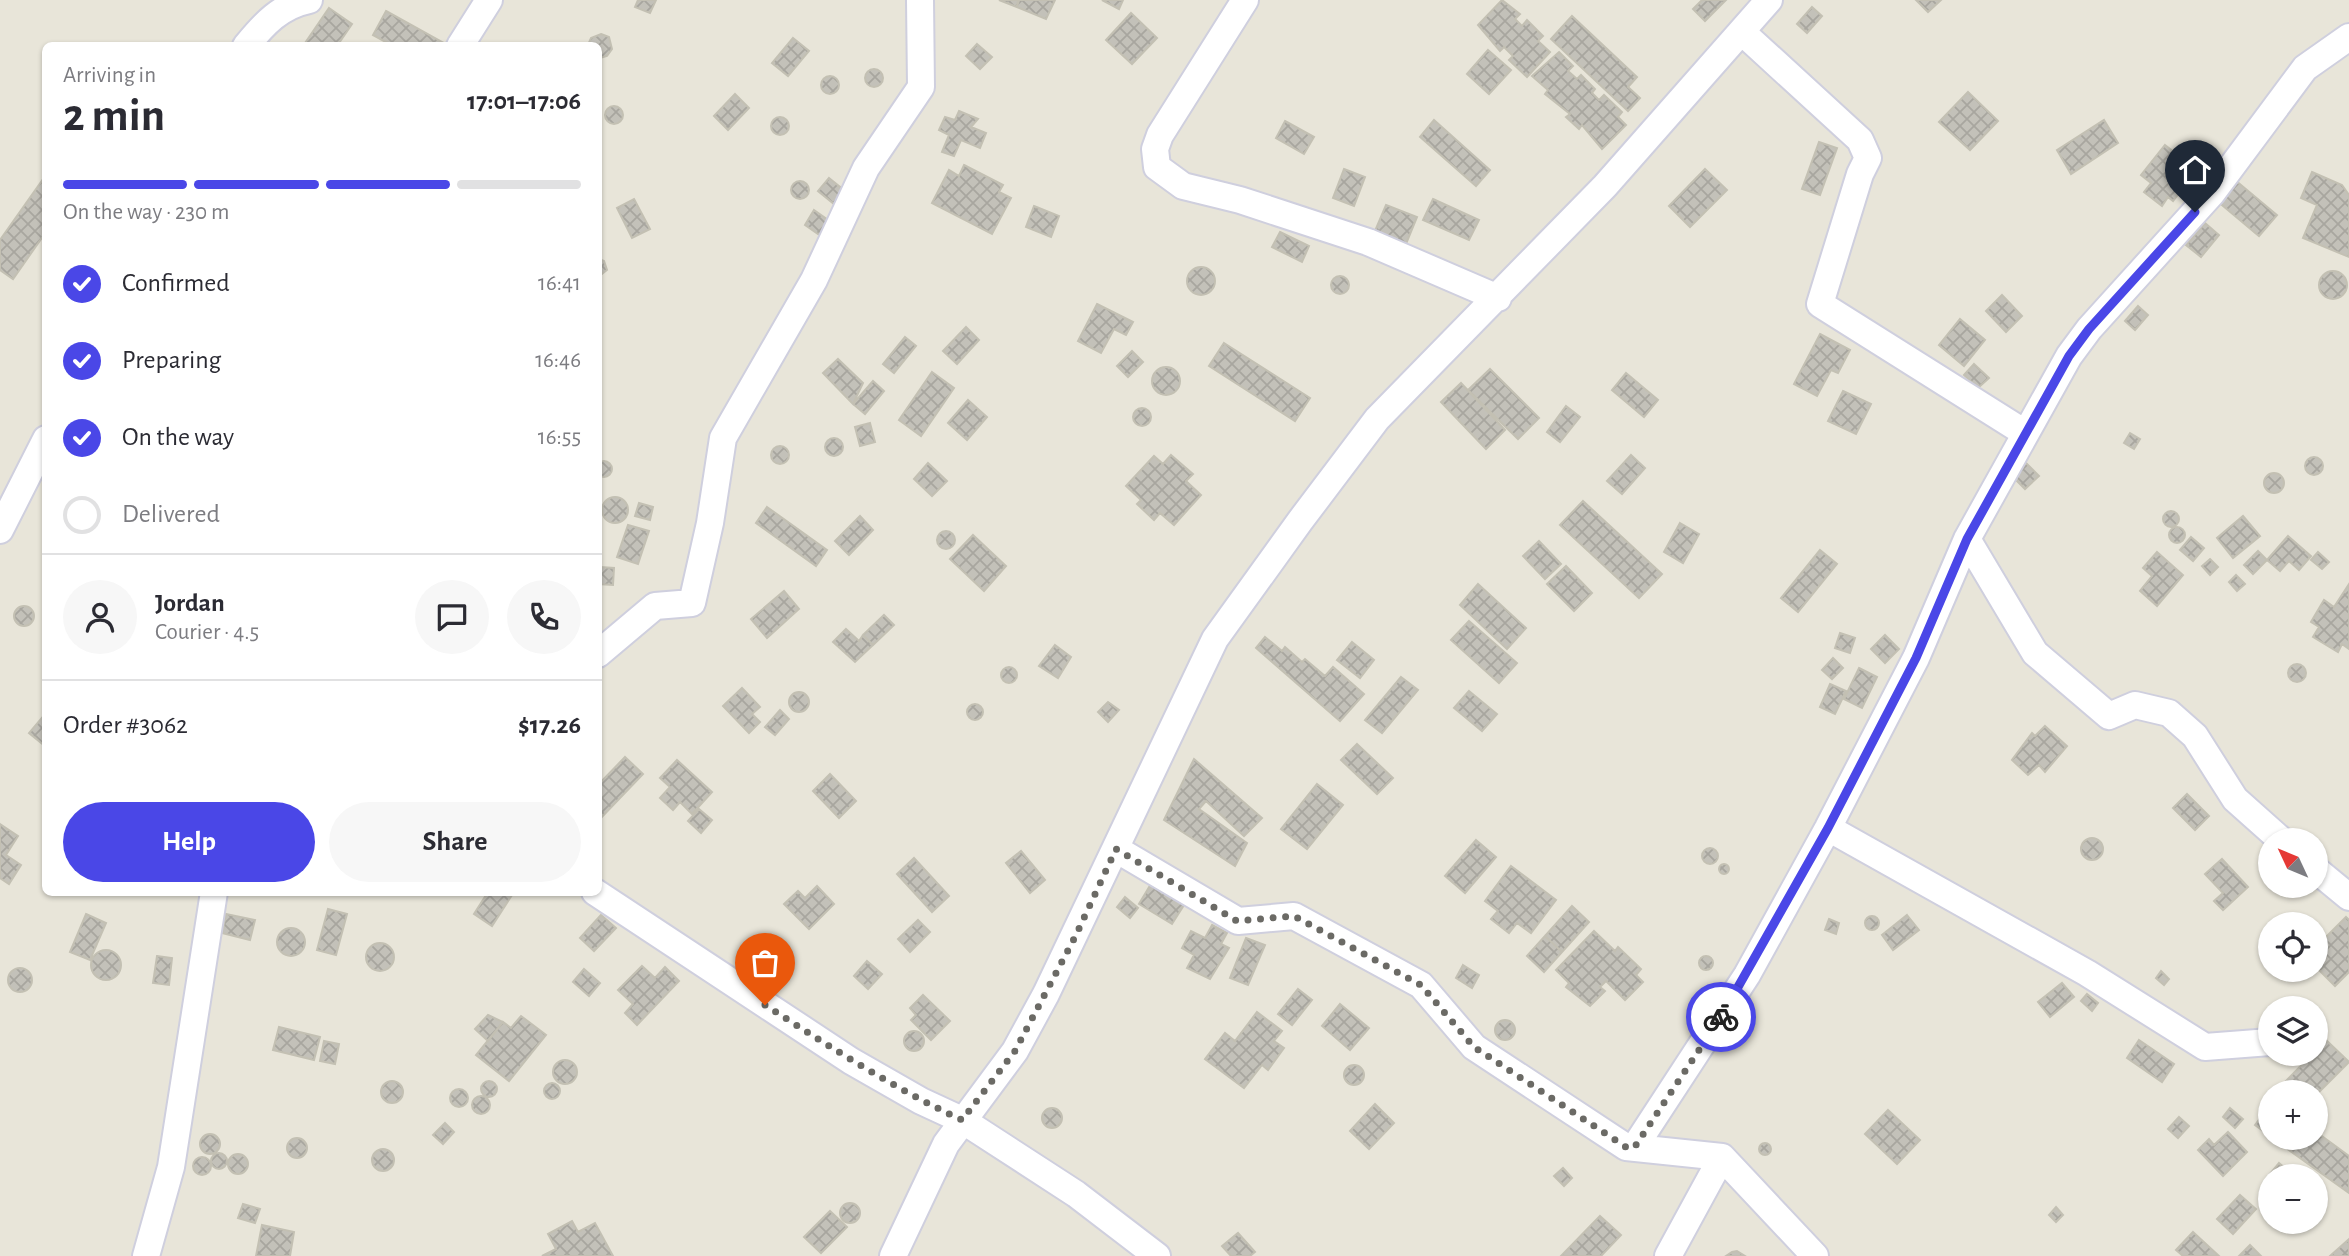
<!DOCTYPE html>
<html lang="en">
<head>
<meta charset="utf-8">
<style>
  :root { --surface:#fff; --page:#f7f7f7; --text:#2b2b33; --muted:#7c7c81; --line:#e1e1e2; --accent:#4a47e7 }
  body { margin:0; font-family:"Alegreya Sans",sans-serif; background:var(--page); color:var(--text); height:100vh; display:flex; flex-direction:column; font-size:26px; white-space:nowrap }
  * { box-sizing:border-box; margin:0 }
  p { font-size:23px; color:var(--muted) }
  .icon { flex:none; width:38px; height:38px; fill:none; stroke:currentColor; stroke-width:2; stroke-linecap:round; stroke-linejoin:round }
  .map { position:relative; flex:1; overflow:hidden }
  .sheet { position:absolute; left:42px; top:42px; width:560px; height:854px; display:flex; flex-direction:column; background:var(--surface); border-radius:10px; box-shadow:0 2px 5px #0004 }
  .sheet>* { flex:none }
  .needle { width:46px; rotate:314deg }
  .fabs { position:absolute; left:2258px; top:828px; display:grid; gap:14px }
  .fabs a { display:grid; place-items:center; width:70px; height:70px; border-radius:50%; background:var(--surface); box-shadow:0 2px 5px #0004; font-size:35px }
  .pin { position:absolute; display:grid; place-items:center; width:60px; height:60px; color:#fff; margin:-72px -30px; border-radius:50% 50% 50% 0; rotate:-45deg; box-shadow:0 0 7px #0007 }
  .pin .icon { rotate:45deg }
  .courier { position:absolute; display:grid; place-items:center; width:70px; height:70px; margin:-35px; border:5px solid #4a47e7; border-radius:50%; background:#fff; color:#222; box-shadow:0 2px 9px #0007 }
  .headline em { font-style:normal; font-weight:700 }
  .headline div { display:flex; flex-direction:column-reverse }
  .headline { display:flex; align-items:center; justify-content:space-between; height:119px; padding:0 21px }
  h1 { font-size:46px; font-weight:700; line-height:52px }
  .bar { display:grid; grid-template-columns:repeat(4,1fr); gap:10px 7px; align-content:center; height:84px; padding:0 21px }
  .bar i { height:9px; border-radius:5px; background:var(--line) }
  .bar .current { background:var(--accent) }
  .bar p { grid-column:span 4 }
  .line { display:flex; align-items:center; gap:18px; padding:0 21px; border-top:2px solid var(--line) }
  .line div { flex:1 }
  .round { display:grid; place-items:center; flex:none; width:74px; height:74px; border-radius:37px; background:var(--page) }
  ol { padding:0 21px; list-style:none }
  li { display:flex; align-items:center; gap:21px; height:77px }
  li p { margin-inline-start:auto }
  li .icon { padding:7px; border-radius:50%; background:var(--accent); color:#fff; stroke-width:4 }
  li:last-child { color:var(--muted) }
  li i { width:38px; height:38px; border:4px solid var(--line); border-radius:50% }
  .primary-button { display:flex; gap:14px; margin-top:auto; padding:14px 21px }
  .primary-button a { flex:1; height:80px; border-radius:42px; background:var(--accent); color:#fff; font-size:28px; font-weight:700; line-height:80px; text-align:center }
  .primary-button a+a { background:var(--page); color:var(--text) }
  .map>svg:first-child { display:block }
</style>
</head>
<body>
<div class="map">
<svg width="2349" height="1256" viewBox="0 0 2349 1256">
  <defs>
    <pattern id="building-cross-hatch" width="8" height="8" patternUnits="userSpaceOnUse" patternTransform="scale(1.75)"><rect width="8" height="8" fill="#c3c1b9"/><path d="M0 0l8 8M0 8l8-8" fill="none" stroke="#a8a69f"/></pattern>
  </defs>
  <rect width="100%" height="100%" fill="#e8e5d9"/>
  <path fill="url(#building-cross-hatch)" stroke="#c3c0b3" stroke-width="2" d="M638,0H656L650,13L635,7Z
    M999,0H1018L1017,7Z
    M1019,0H1055L1046,19L1017,7Z
    M1102,0H1123L1119,9Z
    M1502,0L1520,14L1515,19L1522,26L1527,20L1543,36L1538,41L1550,52L1527,77L1509,60L1513,56L1504,47L1500,51L1478,25Z
    M1702,0H1726L1705,21L1693,9Z
    M1916,0H1941L1928,12Z
    M1812,7L1822,16L1807,33L1797,24Z
    M329,8L352,24L337,46H303Z
    M386,11L444,43L442,46H393L373,35Z
    M1131,13L1157,38L1132,64L1106,40Z
    M1572,16L1637,77L1628,87L1640,98L1628,111L1551,39Z
    M601,34L609,37L612,49L607,56L600,58L598,46L588,45L591,38Z
    M793,38L809,51L788,76L772,63Z
    M977,44L992,57L980,69L966,56Z
    M1488,50L1511,70L1489,94L1467,74Z
    M1559,52L1573,66L1568,71L1577,79L1581,75L1595,89L1592,93L1599,100L1604,95L1622,112L1618,117L1626,125L1602,149L1582,125L1579,129L1566,117L1570,114L1545,94L1548,90L1532,76Z
    M865 78a9 9 0 1 1 18 0a9 9 0 1 1-18 0Z
    M821 85a9 9 0 1 1 18 0a9 9 0 1 1-18 0Z
    M1968,92L1998,121L1970,150L1939,122Z
    M735,94L749,108L728,130L714,116Z
    M605 115a9 9 0 1 1 18 0a9 9 0 1 1-18 0Z
    M959,111L978,119L971,127L986,133L980,148L961,140L954,156L942,152L949,135L939,130L945,117L955,120Z
    M771 126a9 9 0 1 1 18 0a9 9 0 1 1-18 0Z
    M1434,120L1490,170L1476,186L1420,137Z
    M2104,120L2118,143L2071,174L2057,150Z
    M1285,121L1314,137L1304,154L1276,138Z
    M1819,142L1837,148L1820,195L1802,189Z
    M2165,145L2197,170L2173,201L2168,197L2162,206L2144,192L2151,183L2141,175Z
    M964,165L1003,185L999,192L1011,198L992,234L932,203L949,170L959,176Z
    M1344,169L1365,177L1354,206L1333,198Z
    M1705,169L1727,190L1690,227L1669,206Z
    M2312,172L2342,185L2349,195V257L2303,238L2317,205L2301,198Z
    M46,175V232L13,279L0,270V240Z
    M829,178L845,191L834,204L818,191Z
    M2235,180L2277,215L2259,236L2217,201Z
    M791 190a9 9 0 1 1 18 0a9 9 0 1 1-18 0Z
    M634,199L650,229L632,238L617,208Z
    M1433,199L1479,220L1469,240L1423,220Z
    M1386,205L1417,217L1406,244L1375,231Z
    M1034,206L1059,216L1051,237L1026,227Z
    M814,210L831,222L821,236L805,225Z
    M2205,223L2219,235L2201,257L2186,245Z
    M1280,232L1309,246L1302,262L1272,247Z
    M599,259L604,261L607,270L598,277Z
    M1187 281a14 14 0 1 1 28 0a14 14 0 1 1-28 0Z
    M2319 285a14 14 0 1 1 28 0a14 14 0 1 1-28 0Z
    M1331 285a9 9 0 1 1 18 0a9 9 0 1 1-18 0Z
    M2002,295L2022,316L2006,332L1986,311Z
    M1097,304L1133,322L1126,335L1114,329L1101,353L1078,341Z
    M2138,306L2148,315L2135,330L2125,321Z
    M1960,319L1985,340L1964,366L1939,345Z
    M966,327L979,340L957,364L943,351Z
    M1820,334L1850,350L1838,373L1831,370L1817,396L1794,384Z
    M905,337L916,346L894,373L883,364Z
    M1224,343L1310,398L1295,421L1209,366Z
    M1132,351L1143,362L1128,377L1117,366Z
    M838,359L863,383L853,404L823,373Z
    M1974,364L1989,378L1978,388L1964,375Z
    M1152 381a14 14 0 1 1 28 0a14 14 0 1 1-28 0Z
    M1490,369L1539,418L1518,439L1468,390Z
    M932,372L954,388L921,436L899,420Z
    M1626,373L1658,400L1644,417L1612,390Z
    M873,381L884,391L865,414L853,404Z
    M1461,383L1505,430L1486,449L1441,402Z
    M1843,391L1871,404L1856,434L1828,421Z
    M968,400L987,417L967,440L948,423Z
    M1566,406L1580,417L1560,442L1547,432Z
    M1133 417a9 9 0 1 1 18 0a9 9 0 1 1-18 0Z
    M870,423L875,442L860,446L855,427Z
    M2130,433L2140,439L2134,449L2124,443Z
    M825 447a9 9 0 1 1 18 0a9 9 0 1 1-18 0Z
    M771 455a9 9 0 1 1 18 0a9 9 0 1 1-18 0Z
    M1171,455L1193,474L1186,481L1201,495L1174,525L1160,513L1154,520L1137,504L1141,500L1126,486L1154,456L1163,464Z
    M1631,455L1645,468L1622,494L1607,481Z
    M2305 466a9 9 0 1 1 18 0a9 9 0 1 1-18 0Z
    M596 469a8 8 0 1 1 16 0a8 8 0 1 1-16 0Z
    M928,463L947,481L932,496L914,479Z
    M2026,463L2039,476L2025,489L2012,476Z
    M2264 483a10 10 0 1 1 20 0a10 10 0 1 1-20 0Z
    M602 510a13 13 0 1 1 26 0a13 13 0 1 1-26 0Z
    M1583,501L1662,574L1639,598L1560,525Z
    M639,503L653,507L650,520L635,516Z
    M767,507L827,550L816,566L756,523Z
    M2163 519a8 8 0 1 1 16 0a8 8 0 1 1-16 0Z
    M860,516L873,530L849,555L835,541Z
    M2243,516L2260,536L2233,558L2217,538Z
    M1680,523L1699,534L1683,563L1664,552Z
    M628,525L649,531L638,564L617,557Z
    M2169 535a8 8 0 1 1 16 0a8 8 0 1 1-16 0Z
    M937 540a9 9 0 1 1 18 0a9 9 0 1 1-18 0Z
    M973,535L1006,566L984,591L950,559Z
    M2288,536L2311,556L2299,570L2289,561L2280,571L2267,560Z
    M2191,537L2204,548L2193,561L2180,550Z
    M1539,541L1561,564L1545,579L1523,556Z
    M1820,550L1837,564L1798,612L1781,598Z
    M2258,551L2267,560L2253,574L2244,565Z
    M2157,552L2183,575L2157,606L2140,591L2152,576L2143,568Z
    M2318,552L2329,562L2322,569L2311,560Z
    M2210,559L2218,567L2210,575L2202,566Z
    M1566,566L1592,593L1574,611L1547,584Z
    M600,567L614,568L613,585L598,584Z
    M2236,575L2245,584L2237,591L2229,582Z
    M1478,584L1526,628L1507,649L1460,605Z
    M2349,584V649L2342,644L2338,652L2313,637L2319,627L2311,622L2324,600L2334,607Z
    M784,591L799,609L767,638L751,619Z
    M14 616a10 10 0 1 1 20 0a10 10 0 1 1-20 0Z
    M884,615L894,625L873,645L863,635Z
    M1469,621L1517,663L1499,683L1451,640Z
    M846,629L859,641L863,635L873,645L855,662L833,642Z
    M1840,633L1855,638L1850,653L1835,648Z
    M1885,635L1899,649L1885,663L1871,649Z
    M1265,637L1282,651L1285,647L1302,662L1305,659L1325,676L1333,667L1364,694L1340,721L1256,648Z
    M1352,642L1374,660L1360,678L1337,660Z
    M1055,645L1071,657L1058,678L1039,666Z
    M1833,658L1843,668L1832,679L1822,670Z
    M2288 673a9 9 0 1 1 18 0a9 9 0 1 1-18 0Z
    M1001 675a8 8 0 1 1 16 0a8 8 0 1 1-16 0Z
    M1859,668L1877,677L1862,708L1844,699Z
    M1401,677L1418,690L1382,733L1365,720Z
    M1830,684L1846,691L1835,714L1820,707Z
    M742,688L760,707L752,714L760,722L749,733L723,706Z
    M1469,691L1497,714L1482,731L1454,708Z
    M789 702a10 10 0 1 1 20 0a10 10 0 1 1-20 0Z
    M1108,702L1119,710L1108,722L1098,712Z
    M967 712a8 8 0 1 1 16 0a8 8 0 1 1-16 0Z
    M780,710L789,719L775,735L765,727Z
    M46,713V747L29,733Z
    M2045,726L2067,746L2045,772L2039,765L2028,775L2012,760L2032,733L2035,736Z
    M1357,744L1393,778L1377,794L1341,760Z
    M625,757L643,774L598,821V785Z
    M1194,759L1262,818L1244,836L1206,801L1199,809L1247,843L1235,866L1164,820Z
    M677,760L712,792L692,814L680,802L673,810L660,798L670,787L660,778Z
    M830,774L856,801L839,818L813,791Z
    M1317,784L1343,805L1307,849L1281,829Z
    M2187,794L2209,816L2195,830L2173,808Z
    M699,809L712,820L701,833L688,821Z
    M0,824L18,836L6,855L21,865L9,884L0,878Z
    M2081 849a11 11 0 1 1 22 0a11 11 0 1 1-22 0Z
    M1476,840L1496,857L1465,893L1445,876Z
    M1702 856a8 8 0 1 1 16 0a8 8 0 1 1-16 0Z
    M1021,851L1045,880L1030,893L1006,863Z
    M914,858L949,896L932,912L897,874Z
    M2222,859L2248,887L2223,910L2214,901L2223,893L2205,874Z
    M1719 869a5 5 0 1 1 10 0a5 5 0 1 1-10 0Z
    M1511,866L1556,900L1531,933L1517,923L1509,933L1491,919L1498,911L1485,901Z
    M1151,884L1184,905L1172,924L1139,904Z
    M817,886L834,904L809,929L784,904L798,891L805,898Z
    M488,892H514L492,926L474,914Z
    M1125,897L1138,908L1130,918L1117,907Z
    M1572,906L1589,922L1562,952L1545,936Z
    M328,909L347,914L336,955L317,950Z
    M86,914L106,923L90,960L70,952Z
    M226,914L255,920L250,940L222,933Z
    M601,915L616,928L594,951L580,938Z
    M1907,915L1919,930L1893,950L1882,935Z
    M1865 923a7 7 0 1 1 14 0a7 7 0 1 1-14 0Z
    M2346,917L2349,920V972L2335,986L2315,966V948Z
    M1829,919L1839,923L1836,934L1825,930Z
    M918,920L930,932L910,952L898,939Z
    M1212,925L1227,933L1221,944L1229,948L1210,979L1187,968L1194,955L1182,948L1191,931L1205,938Z
    M277 942a14 14 0 1 1 28 0a14 14 0 1 1-28 0Z
    M1594,931L1615,951L1618,947L1641,969L1636,975L1643,982L1625,1000L1606,981L1600,987L1605,991L1590,1006L1566,987L1569,983L1556,970Z
    M1545,936L1562,952L1544,972L1527,956Z
    M1246,938L1265,945L1248,985L1230,978Z
    M366 957a14 14 0 1 1 28 0a14 14 0 1 1-28 0Z
    M91 965a15 15 0 1 1 30 0a15 15 0 1 1-30 0Z
    M157,956L172,958L169,985L153,983Z
    M1699 963a7 7 0 1 1 14 0a7 7 0 1 1-14 0Z
    M867,961L882,974L868,989L854,976Z
    M1463,965L1479,975L1472,988L1456,978Z
    M642,966L655,978L665,967L679,981L637,1025L625,1013L633,1004L618,990Z
    M8 980a12 12 0 1 1 24 0a12 12 0 1 1-24 0Z
    M584,969L600,983L589,996L573,982Z
    M2161,971L2169,979L2164,985L2156,978Z
    M2062,983L2074,997L2050,1017L2038,1002Z
    M1298,989L1312,1000L1292,1025L1278,1014Z
    M2087,994L2098,1003L2092,1011L2081,1001Z
    M923,995L950,1021L931,1040L911,1020L916,1015L910,1008Z
    M1340,1004L1369,1028L1350,1050L1322,1026Z
    M1257,1012L1282,1031L1274,1041L1284,1048L1268,1070L1262,1065L1244,1088L1205,1059L1225,1033L1235,1041Z
    M488,1015L503,1022L488,1041L475,1029Z
    M521,1016L546,1035L509,1081L476,1055L503,1022L511,1028Z
    M1495 1030a10 10 0 1 1 20 0a10 10 0 1 1-20 0Z
    M279,1027L320,1037L314,1060L273,1050Z
    M904 1041a10 10 0 1 1 20 0a10 10 0 1 1-20 0Z
    M2139,1040L2174,1064L2162,1082L2127,1058Z
    M2326,1040L2349,1062L2315,1096V1092H2289L2282,1085Z
    M324,1041L339,1044L335,1064L320,1061Z
    M553 1072a12 12 0 1 1 24 0a12 12 0 1 1-24 0Z
    M1344 1075a10 10 0 1 1 20 0a10 10 0 1 1-20 0Z
    M481 1089a8 8 0 1 1 16 0a8 8 0 1 1-16 0Z
    M381 1092a11 11 0 1 1 22 0a11 11 0 1 1-22 0Z
    M544 1091a8 8 0 1 1 16 0a8 8 0 1 1-16 0Z
    M450 1098a9 9 0 1 1 18 0a9 9 0 1 1-18 0Z
    M472 1105a9 9 0 1 1 18 0a9 9 0 1 1-18 0Z
    M1375,1104L1394,1123L1369,1149L1350,1131Z
    M2270,1105V1136L2255,1125Z
    M2230,1108L2243,1119L2235,1128L2223,1117Z
    M1042 1118a10 10 0 1 1 20 0a10 10 0 1 1-20 0Z
    M1888,1110L1920,1140L1897,1164L1865,1134Z
    M2179,1117L2189,1126L2178,1138L2168,1129Z
    M445,1123L454,1132L443,1144L433,1135Z
    M2315,1131L2349,1156V1193L2272,1138H2315Z
    M2228,1132L2247,1152L2223,1176L2198,1150L2209,1139L2214,1145Z
    M200 1144a10 10 0 1 1 20 0a10 10 0 1 1-20 0Z
    M287 1148a10 10 0 1 1 20 0a10 10 0 1 1-20 0Z
    M1759 1149a6 6 0 1 1 12 0a6 6 0 1 1-12 0Z
    M372 1160a11 11 0 1 1 22 0a11 11 0 1 1-22 0Z
    M211 1161a8 8 0 1 1 16 0a8 8 0 1 1-16 0Z
    M228 1164a10 10 0 1 1 20 0a10 10 0 1 1-20 0Z
    M193 1166a9 9 0 1 1 18 0a9 9 0 1 1-18 0Z
    M2279,1163L2292,1174L2290,1176L2270,1174Z
    M1563,1168L1572,1178L1564,1186L1554,1176Z
    M2240,1195L2256,1209L2233,1234L2217,1219Z
    M840 1213a10 10 0 1 1 20 0a10 10 0 1 1-20 0Z
    M243,1204L260,1209L255,1223L238,1218Z
    M2056,1207L2063,1215L2056,1222L2049,1215Z
    M830,1211L847,1227L821,1253L804,1237Z
    M1600,1216L1621,1235L1601,1256H1561Z
    M572,1221L578,1232L595,1223L613,1256H542L556,1249L548,1234Z
    M262,1225L294,1232L290,1256H256Z
    M2193,1232L2219,1256H2183L2176,1250Z
    M1238,1233L1255,1252L1250,1256H1231L1222,1246Z
    M2349,1239V1256H2330Z
    M2250,1245L2261,1256H2239Z
    M1737,1251L1745,1256H1726L1732,1252Z"/>
  <g fill="none" stroke-linecap="round" stroke-linejoin="round">
    <g stroke="#cfcfde" stroke-width="30">
      <path id="street" d="M1245,0L1160,135L1155,149L1157,167L1183,186L1240,200L1368,242L1498,298
        M1742,32L1860,140L1868,158L1860,174L1820,304L2025,433
        M246,46C264,24 280,6 309,0
        M460,46L489,0
        M0,530L46,439
        M1967,539L2035,653L2109,716L2135,705L2169,713L2195,736L2235,799L2281,840
        M598,654L655,606L692,603L710,523L723,438L814,280L866,168L921,87L920,0
        M1828,828L2087,973L2205,1047L2270,1042
        M1116,849L1238,921L1294,916L1421,985L1474,1047L1626,1147L1722,1157L1815,1256
        M2315,869L2349,897
        M595,892L851,1061L921,1101L962,1120L1076,1194L1157,1256
        M1634,1148L1747,975L1828,828L1916,658L1967,539L2069,356L2089,329L2212,193L2305,68L2349,37
        M146,1256L171,1167L214,892
        M893,1256L946,1144L1015,1051L1046,994L1215,639L1300,521L1377,419L1605,186L1769,0
        M1668,1256L1722,1157"/>
    </g>
    <use href="#street" stroke="#fff" stroke-width="26"/>
  </g>
  <g fill="none" stroke-linecap="round" stroke-linejoin="round">
    <path stroke="#6b6a65" stroke-width="7" stroke-dasharray="0 12.6" d="M765,1005C829,1046 893,1088 962,1120L1015,1051L1076,935L1116,849L1237,921L1294,916L1421,985L1474,1047L1626,1147L1634,1148L1721,1017"/>
    <path stroke="#4a47e7" stroke-width="9" d="M1721,1017L1828,828L1916,658L1967,539L2069,356L2089,329L2195,212"/>
  </g>
</svg>
<div class="fabs">
<a><svg class="needle" viewBox="-14 -14 28 28"><path d="M0-13l5 13h-10z" fill="#e53935"/><path d="M0 13l5-13h-10z" fill="#7c7c81"/></svg></a>
<a><svg class="icon" aria-label="locate" viewBox="0 0 24 24"><circle cx="12" cy="12" r="6"/><path d="M12 2v4M12 18v4M2 12h4M18 12h4"/></svg></a>
<a><svg class="icon" aria-label="layers" viewBox="0 0 24 24"><path d="M12 4l9 5-9 5-9-5zM3 14l9 5 9-5"/></svg></a>
<a>+</a>
<a>−</a>
</div>
<div class="pin" style="left:765px;top:1005px;background:#ea580c"><svg class="icon" aria-label="bag" viewBox="0 0 24 24"><path d="M5 8h14l-1 12H6zM9 8a3 3 0 0 1 6 0"/></svg></div>
<div class="pin" style="left:2195px;top:212px;background:#1f2937"><svg class="icon" aria-label="home" viewBox="0 0 24 24"><path d="M3 11l9-7 9 7M6 9v11h12V9"/></svg></div>
<div class="courier" style="left:1721px;top:1017px"><svg class="icon" aria-label="bike" viewBox="0 0 24 24"><circle cx="6" cy="16" r="4"/><circle cx="18" cy="16" r="4"/><path d="M6 16l4-8h5l3 8M10 8l3 8H6M13 5h3"/></svg></div>
<section class="sheet">
<div class="headline"><div><h1>2 min</h1><p>Arriving in</p></div><em>17:01–17:06</em></div>
<div class="bar"><i class="current"></i><i class="current"></i><i class="current"></i><i></i><p>On the way · 230 m</p></div>
<ol>
<li><svg class="icon" aria-label="check" viewBox="0 0 24 24"><path d="M5 12l5 5 9-10"/></svg>Confirmed<p>16:41</p></li>
<li><svg class="icon" aria-label="check" viewBox="0 0 24 24"><path d="M5 12l5 5 9-10"/></svg>Preparing<p>16:46</p></li>
<li><svg class="icon" aria-label="check" viewBox="0 0 24 24"><path d="M5 12l5 5 9-10"/></svg>On the way<p>16:55</p></li>
<li><i></i>Delivered</li>
</ol>
<div class="line" style="height:126px"><a class="round"><svg class="icon" aria-label="person" viewBox="0 0 24 24"><circle cx="12" cy="8" r="4"/><path d="M4 21q1-7 8-7t8 7"/></svg></a><div><b>Jordan</b><p>Courier · 4.5</p></div><a class="round"><svg class="icon" aria-label="chat" viewBox="0 0 24 24"><path d="M4 5h16v11H9l-5 4z"/></svg></a><a class="round"><svg class="icon" aria-label="phone" viewBox="0 0 24 24"><path d="M5 4h4l2 5-3 2q2 4 5 5l2-3 5 2v4C11 20 4 13 5 4z"/></svg></a></div>
<div class="line" style="height:91px"><div>Order #3062</div><b>$17.26</b></div>
<div class="primary-button"><a>Help</a><a>Share</a></div>
</section>
</div>
</body>
</html>
